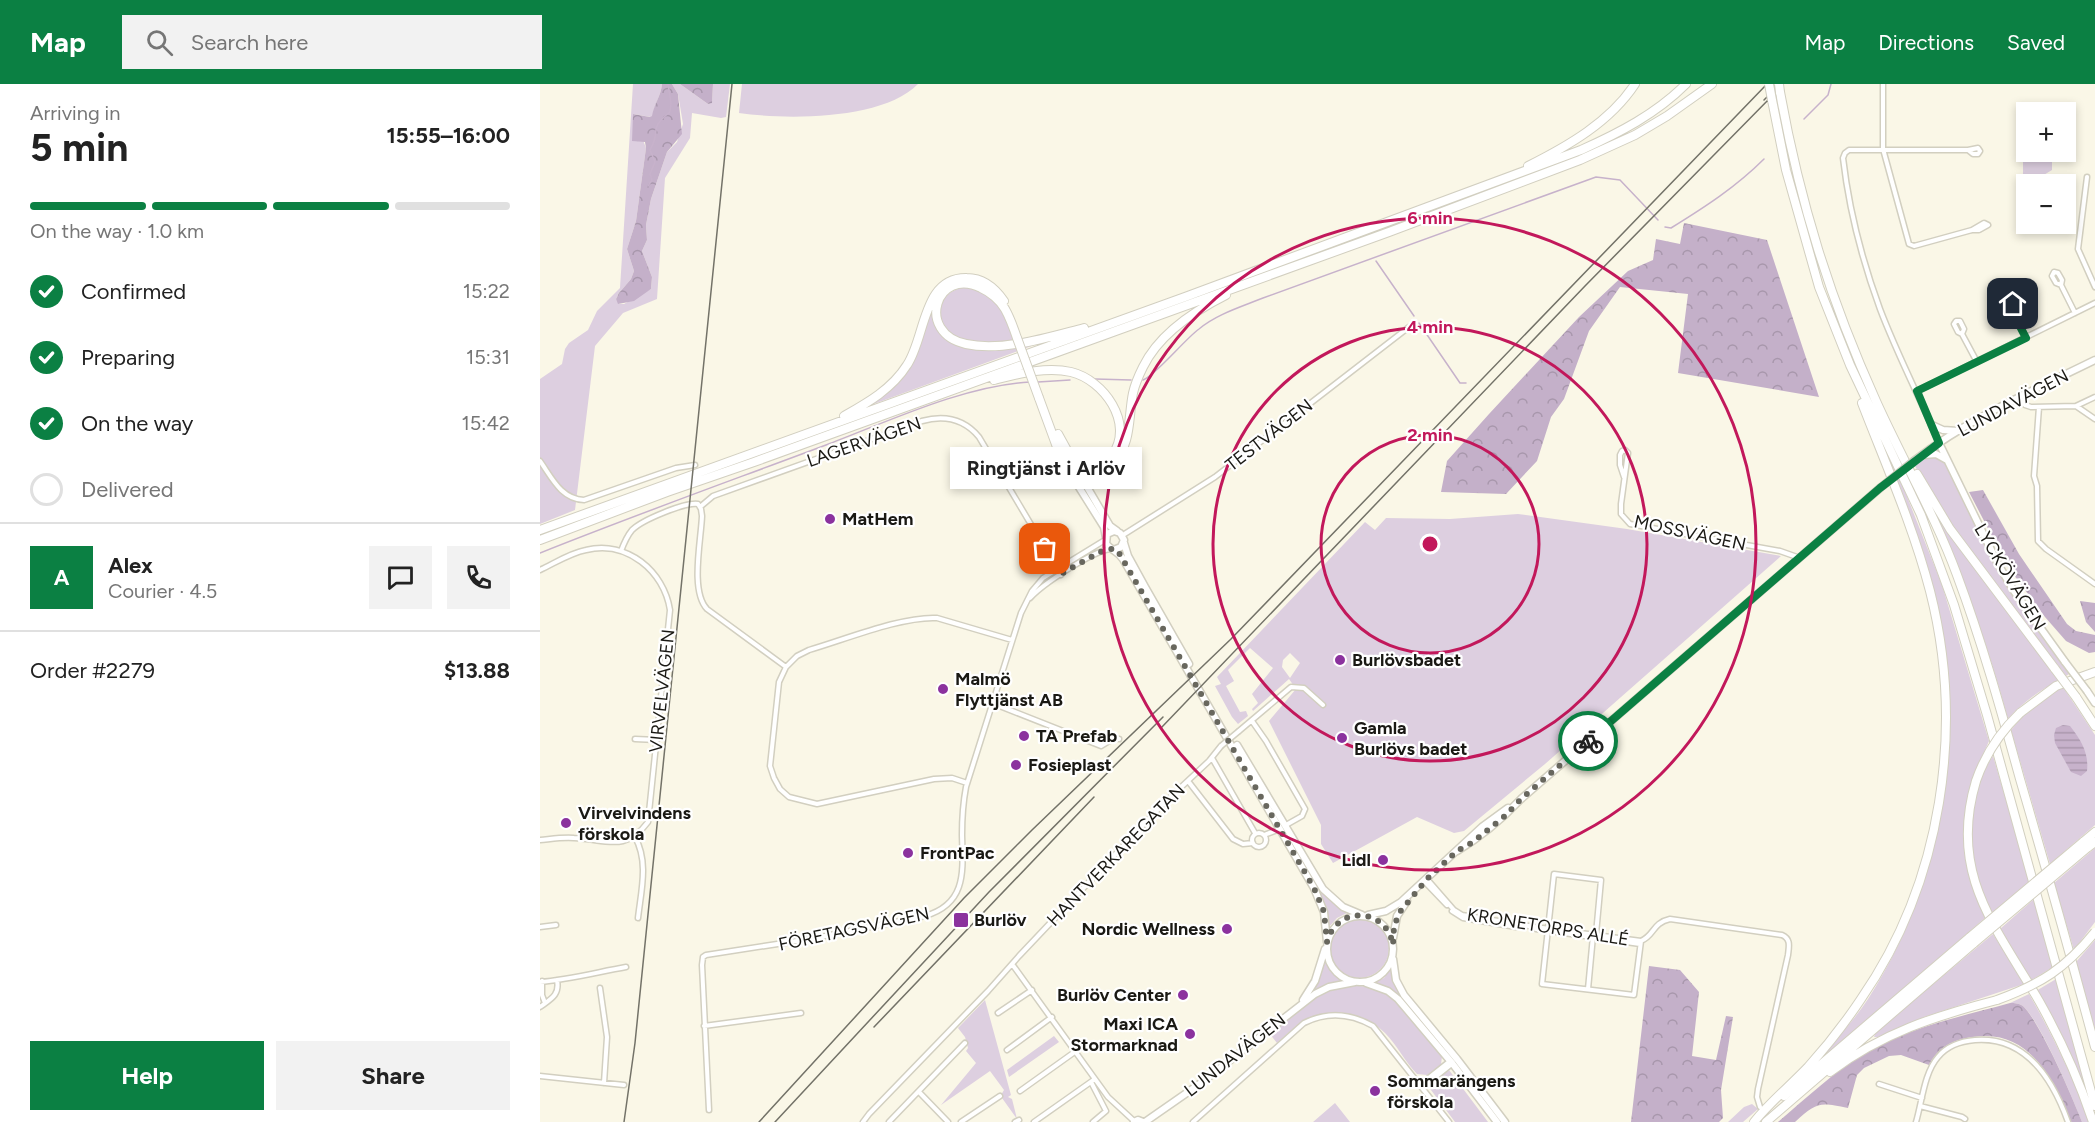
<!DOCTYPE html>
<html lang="en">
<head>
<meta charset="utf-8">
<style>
  :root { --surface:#fff; --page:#f2f2f2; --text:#222; --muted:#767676; --line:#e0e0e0; --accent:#0b8043 }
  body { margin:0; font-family:Figtree,sans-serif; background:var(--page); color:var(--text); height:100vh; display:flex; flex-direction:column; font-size:22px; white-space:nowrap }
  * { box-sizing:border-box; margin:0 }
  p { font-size:20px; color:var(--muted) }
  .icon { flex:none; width:33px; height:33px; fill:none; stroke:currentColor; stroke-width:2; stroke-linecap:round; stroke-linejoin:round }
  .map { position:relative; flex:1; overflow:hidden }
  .side { display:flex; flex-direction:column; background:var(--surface); width:540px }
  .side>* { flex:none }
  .buttons { position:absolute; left:1476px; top:18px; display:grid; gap:12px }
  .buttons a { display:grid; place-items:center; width:60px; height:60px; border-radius:0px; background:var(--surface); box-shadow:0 3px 9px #0003; font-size:30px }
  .pin { position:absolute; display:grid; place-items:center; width:51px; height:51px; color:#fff; margin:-26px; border-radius:12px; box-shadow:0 3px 9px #0006 }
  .courier { position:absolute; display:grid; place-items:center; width:60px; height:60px; margin:-30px; border:4px solid #0b8043; border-radius:50%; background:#fff; color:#222; box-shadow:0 2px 8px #0007 }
  .bubble { position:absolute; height:42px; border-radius:0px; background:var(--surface); box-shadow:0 3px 9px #0003; font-size:20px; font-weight:700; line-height:42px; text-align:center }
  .headline em { font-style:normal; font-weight:700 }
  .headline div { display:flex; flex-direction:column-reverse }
  .headline { display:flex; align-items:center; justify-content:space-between; height:102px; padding:0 30px }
  h1 { font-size:39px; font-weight:700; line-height:45px }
  .bar { display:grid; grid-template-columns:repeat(4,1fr); gap:9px 6px; align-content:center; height:72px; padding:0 30px }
  .bar i { height:8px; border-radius:4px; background:var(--line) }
  .bar .current { background:var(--accent) }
  .bar p { grid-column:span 4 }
  .line { display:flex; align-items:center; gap:15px; padding:0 30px; border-top:2px solid var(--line) }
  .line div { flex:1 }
  .round { display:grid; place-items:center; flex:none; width:63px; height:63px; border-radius:0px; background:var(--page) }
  ol { padding:0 30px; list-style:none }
  li { display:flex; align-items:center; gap:18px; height:66px }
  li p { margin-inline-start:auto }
  li .icon { padding:6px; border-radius:50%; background:var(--accent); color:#fff; stroke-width:4 }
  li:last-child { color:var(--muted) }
  li i { width:33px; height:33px; border:3px solid var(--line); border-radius:50% }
  .cta { display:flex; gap:12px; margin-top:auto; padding:12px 30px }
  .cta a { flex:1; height:69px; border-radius:0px; background:var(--accent); color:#fff; font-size:24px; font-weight:700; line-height:69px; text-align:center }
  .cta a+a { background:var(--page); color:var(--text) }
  header { display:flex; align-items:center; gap:36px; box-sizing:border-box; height:84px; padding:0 30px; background:var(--accent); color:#fff }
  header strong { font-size:28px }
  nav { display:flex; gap:33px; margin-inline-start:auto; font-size:21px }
  .search { width:420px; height:54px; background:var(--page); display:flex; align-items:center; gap:15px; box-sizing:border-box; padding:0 21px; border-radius:0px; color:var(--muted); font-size:22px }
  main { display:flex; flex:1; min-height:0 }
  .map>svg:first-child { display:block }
</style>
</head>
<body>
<header>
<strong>Map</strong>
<div class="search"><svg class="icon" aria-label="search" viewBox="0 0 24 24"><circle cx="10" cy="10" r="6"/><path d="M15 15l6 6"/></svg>Search here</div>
<nav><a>Map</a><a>Directions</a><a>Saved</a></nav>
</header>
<main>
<section class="side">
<div class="headline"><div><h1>5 min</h1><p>Arriving in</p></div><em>15:55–16:00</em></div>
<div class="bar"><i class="current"></i><i class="current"></i><i class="current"></i><i></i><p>On the way · 1.0 km</p></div>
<ol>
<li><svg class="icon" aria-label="check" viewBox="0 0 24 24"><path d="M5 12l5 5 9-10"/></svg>Confirmed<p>15:22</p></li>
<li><svg class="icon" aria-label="check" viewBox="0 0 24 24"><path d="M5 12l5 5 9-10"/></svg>Preparing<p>15:31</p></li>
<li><svg class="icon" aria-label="check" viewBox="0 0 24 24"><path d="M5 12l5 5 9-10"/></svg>On the way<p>15:42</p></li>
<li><i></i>Delivered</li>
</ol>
<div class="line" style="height:108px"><b class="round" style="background:var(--accent);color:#fff">A</b><div><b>Alex</b><p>Courier · 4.5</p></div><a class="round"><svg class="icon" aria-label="chat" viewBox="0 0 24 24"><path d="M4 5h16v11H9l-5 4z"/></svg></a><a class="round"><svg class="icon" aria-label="phone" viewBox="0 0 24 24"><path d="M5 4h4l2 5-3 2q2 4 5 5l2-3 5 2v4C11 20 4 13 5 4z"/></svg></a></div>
<div class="line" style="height:78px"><div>Order #2279</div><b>$13.88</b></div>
<div class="cta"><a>Help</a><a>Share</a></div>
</section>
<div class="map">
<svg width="1555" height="1038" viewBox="0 0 1555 1038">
  <defs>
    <pattern id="forest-crowns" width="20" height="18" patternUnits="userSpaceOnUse" patternTransform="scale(1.5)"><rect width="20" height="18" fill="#c4b0c9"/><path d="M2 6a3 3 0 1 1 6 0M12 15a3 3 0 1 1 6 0" fill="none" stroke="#a897ac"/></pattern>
    <pattern id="water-rules" width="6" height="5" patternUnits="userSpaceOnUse" patternTransform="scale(1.5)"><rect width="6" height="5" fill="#c7b2cb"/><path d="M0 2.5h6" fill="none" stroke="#aa98ad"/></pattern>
  </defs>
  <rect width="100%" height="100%" fill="#faf7e7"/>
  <path fill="#ddcfe0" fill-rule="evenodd" d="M93,0H122C121,12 114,20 113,32L111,33L93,30L106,64L96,137L87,165L94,187L91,195L79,209L76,215L79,220H84L111,205L112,193L102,167L107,156L106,141L111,115L127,68L137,58L143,40L138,10L132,0H140L168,20L172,18L173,0H190L186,33L181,34L152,29L150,54L125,94L117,215L83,229L55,262L35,426L0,440V295L22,280L25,265L29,259L48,246L57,227L80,204Z
    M202,0H378C343,36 247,36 199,29Z
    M1483,70L1512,71V86L1497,95H1483Z
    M907,118L910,120L0,454V451L39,436Z
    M427,203C456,207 466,233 476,257C459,258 435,263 419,255C390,241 395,206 427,203Z
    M396,210C395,217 393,226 393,233C397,275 469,261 497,260L331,321L370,282L380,263Z
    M1340,358L1364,405L1402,501L1449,657C1428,704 1417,740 1429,791C1432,806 1440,820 1445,834L1270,985C1289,962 1312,940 1328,915C1383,830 1412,726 1410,625C1409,582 1401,537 1391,495C1379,448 1358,403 1340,358Z
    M1392,373L1402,376L1407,382L1454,481L1489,535L1529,590L1526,592L1400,427L1375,382L1386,374Z
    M978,430L1087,445L1241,472L1005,680L924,747L914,749L877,733L793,779L781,760V741L729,637L756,605L749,595L713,627L712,625L718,619L712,610L733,584L710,564L688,586L694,597L686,602L700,628L706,627L708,632L698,640L692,633L675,602L681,600L677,593L825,438L835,446L846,434L910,435ZM750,569L760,579L750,594L742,583L743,576Z
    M1398,434L1519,596C1499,607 1483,618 1468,635C1449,565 1426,501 1398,434Z
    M1523,603L1555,651V741L1510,780L1471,646C1485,628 1503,613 1523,603Z
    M1453,672L1490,797L1452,830C1445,816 1439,801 1435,786C1427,750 1432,702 1453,672Z
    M1555,764V838L1534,866L1514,799Z
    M781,805L794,819L809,828L797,834L788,844L785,823L779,806Z
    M1494,815L1513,883L1490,897L1460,845Z
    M789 864a30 30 0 1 1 60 0a30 30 0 1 1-60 0Z
    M1453,850L1484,900L1384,933L1338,953H1334L1336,948Z
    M1555,856V947L1536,878Z
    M784,874L791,888L806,898L766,915Z
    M851,884L855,898L860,910L909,971L857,911L834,899L844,894Z
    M1516,895L1547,1009L1521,951L1496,907Z
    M806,902C819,902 833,901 844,908C866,920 886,952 902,972L901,981L887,991L877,990C865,978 857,961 845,949C825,929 793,922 767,936C756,941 746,951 737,959L729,949C753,929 775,906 806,902Z
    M1489,910C1513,952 1533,993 1550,1038H1542C1533,1014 1500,937 1483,922C1478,919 1475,919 1470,919Z
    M445,916L471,1011L468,1013L472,1015L477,1035L462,1014L461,1011L464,1006L450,987L401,1021L436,979L426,967L428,964L425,953L418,944Z
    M514,952L519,958L469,993L467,986Z
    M909,986L948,1038H915L888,1002Z
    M795,1019L810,1038H773Z
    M1212,1020L1218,1025L1203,1038H1188L1204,1023Z"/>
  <path fill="url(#forest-crowns)" d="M122,0H132L138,10L142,50L127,68L111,115L106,141L107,156L102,167L112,193L111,205L94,217L78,220L76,215L79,209L91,195L94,187L87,165L96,137L106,64L105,58L92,57L93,30L110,33L112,32C114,20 121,12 122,0Z
    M140,0H173L172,19L168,20Z
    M1144,139L1227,156L1279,313L1138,289L1148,210L1080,203L1049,247L1024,315L1011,333L997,377L966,410L901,408L907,377L949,330L1039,233L1088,187L1113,176L1116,155L1140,160Z
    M1443,406L1479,470L1527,540L1536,547L1555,551V568L1549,569L1526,557L1505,533L1468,483L1429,408Z
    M1540,517L1555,519V548L1546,538Z
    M1109,882L1140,886L1159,908L1152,972L1176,976L1186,932L1193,933L1181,1006L1183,1034L1179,1038H1091Z
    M1470,919C1475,919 1478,919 1483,922C1500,938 1533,1014 1542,1038H1531C1513,995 1489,944 1433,953C1412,956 1399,963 1389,981L1361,971L1349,972L1324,984L1317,991L1308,1024C1279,1018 1277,1018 1255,1038H1238C1266,1014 1294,988 1325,969C1367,944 1423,932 1470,919Z"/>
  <path fill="url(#water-rules)" d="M1523,641L1530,642C1541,656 1549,669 1547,687L1541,692L1531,688L1515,659L1514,651L1516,644Z"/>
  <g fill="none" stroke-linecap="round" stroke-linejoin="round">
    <path stroke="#c7b2cb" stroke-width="1.5" d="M1264,35L1288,11L1291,0
      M108,102L112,96L110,90L115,78L110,66C122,46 107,46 130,28L131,19L128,0
      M1125,143L1131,144C1165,123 1196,103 1224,75
      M836,177L874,232
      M879,239L920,299H926
      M555,295L591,296
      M603,296C615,292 645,255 659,245C677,230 701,223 723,214L1056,93L1080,96L1118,136
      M498,298L530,296
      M0,469C95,431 190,397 286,361C347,338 425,301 490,298"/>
    <g stroke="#d2cfc0" stroke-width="7">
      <path id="minor" d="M1343,0V65L1369,160L1374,162L1432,146H1439L1448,141L1444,139L1432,146
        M1547,93L1538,165L1555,203
        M1521,201L1516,199L1512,192L1514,188L1518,189L1522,196L1521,201L1535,229
        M1471,225L1466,223L1463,217L1465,213H1469L1473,220L1471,225L1486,254
        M1422,250L1418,248L1414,240L1416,237H1420L1424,245L1422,250L1437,278
        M1377,307L1555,219
        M1479,313L1485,321L1491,323L1536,322L1555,313
        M1536,322L1555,335
        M1499,323L1494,392L1497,402L1498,457L1506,465L1555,500
        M1399,359C1380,314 1357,270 1340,225C1322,176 1309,126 1303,74L1305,69L1309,66H1428L1433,70H1438L1440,67L1438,64L1428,66
        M0,377C12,394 21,415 44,416L136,384L155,381
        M1084,393L1080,381V371L1082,367L1085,366L1088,369L1087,376L1081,420V430L1090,440L1240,467L1257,473
        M160,423L173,412L382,337C404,331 424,335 439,353L521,491
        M583,451L675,393L869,243
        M81,467C84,459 87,452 92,446C102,436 145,418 158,420L161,425L162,432C161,457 150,507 167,525L246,583
        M0,486C15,479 30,469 46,466C87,456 124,487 130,526L108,738C85,769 66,755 34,754C23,753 11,755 0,756
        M490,514C503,500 551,468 570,465
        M452,619L561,662L574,654L579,655
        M712,637L726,657L765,725L762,732L746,741
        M699,647L751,603L764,604L783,621
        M95,655L117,656
        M672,674L715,749
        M648,697L693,755L703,760L713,759
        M427,699L412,694L394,695L277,720L249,713L240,705L234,694L230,682L239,598L246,583L257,572L269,566C304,556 362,532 397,534L472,556
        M712 756a7 7 0 1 1 14 0a7 7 0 1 1-14 0Z
        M724,751L740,745
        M95,753C109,778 101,807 98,834
        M887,795L914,826L922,831L995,843L1101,857C1115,851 1112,839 1130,835L1242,851C1251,855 1249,862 1248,871L1218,1005L1217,1013L1220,1023
        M885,798L907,821
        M912,827L923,834L976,843
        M0,843L16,841
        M996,845L1100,860
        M1056,850L1061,796L1014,790L1002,900L1094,911L1101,857
        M472,880L568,1013L594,1037
        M2,897V911L5,919
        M0,898C27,896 58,888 86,883
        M60,904L67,953L64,999
        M1048,905L1053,852
        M0,923C11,915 20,911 17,896
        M458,929L492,906
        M164,942L261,929
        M467,966L512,933
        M0,992L84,1001
        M551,998L566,1027L553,1038
        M881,1000L910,977
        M1339,1000L1382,1014
        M883,1003L913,979
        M480,1007L536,967
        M379,1008L408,1038
        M1380,1022L1422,1033L1425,1035
        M169,1026L162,881L163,873L166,871L270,855L385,832C427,820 423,787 422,751C422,734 423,719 426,703L481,529L492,507L503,494L565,456
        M323,1038L329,1030L448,907L479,872L623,720L669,677L681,662
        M349,1038L425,959
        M421,1038L460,1012
        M475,1038L479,1036
        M494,1038L555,995
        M653,1038L764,939C788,927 810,929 833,942L909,1038
        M1376,1038C1382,1018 1384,989 1398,973C1407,962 1422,957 1435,956C1486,952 1513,996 1528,1038"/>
    </g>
    <g stroke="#d2cfc0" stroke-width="9">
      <path id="secondary" d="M1392,341L1403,346L1418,347
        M1399,359L1458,480L1474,507L1525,578
        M1384,371L1396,370L1405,375
        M1375,376C1430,334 1494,306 1555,276
        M543,396L570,442L577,447
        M537,400L564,443L566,454
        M584,459L588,472L605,503L649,580
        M576,465L581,463L584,456L580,449L574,447L567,450L566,460C572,467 577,466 583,475L774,804L784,828L787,858
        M1547,607L1555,619
        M697,661L783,805L803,823L822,831
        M917,767C941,753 962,735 981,715L1340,404
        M828,831L846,827L861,818L942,743L968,724
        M787 865a33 33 0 1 1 66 0a33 33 0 1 1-66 0Z
        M853,854L857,832L867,817
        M853,875L856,896L864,911L917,975L965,1038
        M826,899L848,907L858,915L912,979L957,1038
        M763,916L775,897L785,865
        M594,1038L598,1036L603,1038
        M605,1038L661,999L775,910L789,903L815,898"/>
    </g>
    <g stroke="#d2cfc0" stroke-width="10">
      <path id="motorway" d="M1240,8C1260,119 1290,215 1336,317C1362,375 1395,431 1417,491C1442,558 1461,626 1480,695C1506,784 1531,873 1555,963
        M1232,16L1246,86L1279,203L1310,281L1381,431L1414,521L1447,631L1555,1022
        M988,82C1028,62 1070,38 1095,0
        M477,254C474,245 470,234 465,225C460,216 450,208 441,204C396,182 375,249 426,260C462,268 509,253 544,244
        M454,296C478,290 506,282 531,288C564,296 594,339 573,370C564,383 547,387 534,394L517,363L499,314
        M304,332C327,319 352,305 367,281C386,253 382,193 427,194C443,194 455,204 464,217
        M518,350L540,390
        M1377,390L1410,445L1515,585
        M538,401C549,395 564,388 573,379C592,360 588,333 593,309C595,300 599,291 603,283C619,250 654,227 686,211
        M0,446L645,213L1041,66C1079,49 1116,30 1146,0
        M0,456L127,408L214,378L849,148L1040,76L1095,51L1127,32L1172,0
        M1536,613L1555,642
        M1480,629L1516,602L1555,588
        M1436,697C1408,790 1456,843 1499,917C1521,956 1539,996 1553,1038
        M1543,758L1555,748
        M1547,764L1555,758
        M1290,988C1342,949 1395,932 1457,916
        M1244,1012L1430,853
        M1214,1038C1230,1018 1250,1002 1268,983C1287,962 1305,939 1321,915C1402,798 1425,644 1390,507C1373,442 1346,381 1322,319
        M1226,1038L1434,859"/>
    </g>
    <use href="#minor" stroke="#fff" stroke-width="4"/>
    <use href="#secondary" stroke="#fff" stroke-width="6"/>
    <use href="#motorway" stroke="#fff" stroke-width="8"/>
    <path stroke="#737268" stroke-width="1.5" d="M1224,16L1240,0
      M621,644L1045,202L1232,12
      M334,943L554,713
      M84,1038L95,959L192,0
      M219,1038L424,814L492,746L691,555L1227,0
      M235,1038L449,808L623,633"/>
    <g stroke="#d2cfc0" stroke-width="7" stroke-linecap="butt">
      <path id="minor-bridge" d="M681,662L699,647"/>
    </g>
    <g stroke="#d2cfc0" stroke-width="9" stroke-linecap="butt">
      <path id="secondary-bridge" d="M1340,404L1375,376
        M1525,578L1547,607"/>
    </g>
    <g stroke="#d2cfc0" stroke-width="10" stroke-linecap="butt">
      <path id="motorway-bridge" d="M1229,0L1232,16
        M1239,0L1240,8
        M477,254L499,314
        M1515,585L1536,613
        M1436,697C1445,671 1460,648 1480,629
        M1430,853L1543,758
        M1434,859L1547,764
        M1457,916C1501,900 1526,884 1555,848"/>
    </g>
    <use href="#minor-bridge" stroke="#fff" stroke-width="4"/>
    <use href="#secondary-bridge" stroke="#fff" stroke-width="6"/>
    <use href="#motorway-bridge" stroke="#fff" stroke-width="8"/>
  </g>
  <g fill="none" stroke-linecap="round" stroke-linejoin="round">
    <path stroke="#68675e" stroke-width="6" stroke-dasharray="0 10.8" d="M505,465L521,490L558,469L567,465H576L579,469L774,804L784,828L787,858C797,821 846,823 853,861L854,843L859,829L887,795L917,767L933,758L965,732L981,715L1048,657"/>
    <path stroke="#0b8043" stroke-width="8" d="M1048,657L1340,404L1399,359L1377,307L1486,254L1471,225L1473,220"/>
  </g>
  <g fill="none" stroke="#c2185b" stroke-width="3">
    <circle cx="890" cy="460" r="109"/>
    <circle cx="890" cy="460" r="217"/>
    <circle cx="890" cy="460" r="326"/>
  </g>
  <g fill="#8b329e" stroke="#fff" stroke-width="2">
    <circle cx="290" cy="435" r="6"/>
    <circle cx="800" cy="576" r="6"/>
    <circle cx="403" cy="605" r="6"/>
    <circle cx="484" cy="652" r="6"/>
    <circle cx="802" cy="654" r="6"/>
    <circle cx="476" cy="681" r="6"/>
    <circle cx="26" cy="739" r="6"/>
    <circle cx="368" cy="769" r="6"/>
    <circle cx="843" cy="776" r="6"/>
    <rect x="413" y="828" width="16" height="16" rx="3"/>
    <circle cx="687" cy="845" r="6"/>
    <circle cx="643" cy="911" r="6"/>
    <circle cx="650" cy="950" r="6"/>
    <circle cx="835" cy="1007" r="6"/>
  </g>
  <g text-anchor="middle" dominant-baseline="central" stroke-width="4.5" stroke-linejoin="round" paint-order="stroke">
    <g font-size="18" fill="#1a1914" stroke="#fff">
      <text transform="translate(1473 319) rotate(-28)">LUNDAVÄGEN</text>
      <text transform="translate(729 351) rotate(-38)">TESTVÄGEN</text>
      <text transform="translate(324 358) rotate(-19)">LAGERVÄGEN</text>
      <text transform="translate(1150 449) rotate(12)">MOSSVÄGEN</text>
      <text transform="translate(1470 493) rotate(59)">LYCKÖVÄGEN</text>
      <text transform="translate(122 607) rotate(-84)">VIRVELVÄGEN</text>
      <text transform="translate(576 771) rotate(-46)">HANTVERKAREGATAN</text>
      <text transform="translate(1008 843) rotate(9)">KRONETORPS ALLÉ</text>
      <text transform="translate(314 845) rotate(-12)">FÖRETAGSVÄGEN</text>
      <text transform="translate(695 971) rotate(-38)">LUNDAVÄGEN</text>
    </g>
    <g font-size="18" font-weight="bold" fill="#1a1914" stroke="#fff" text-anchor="start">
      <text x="302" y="435">MatHem</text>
      <text x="812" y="576">Burlövsbadet</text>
      <text x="415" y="595">Malmö<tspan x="415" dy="21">Flyttjänst AB</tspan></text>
      <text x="814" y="644">Gamla<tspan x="814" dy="21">Burlövs badet</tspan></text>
      <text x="496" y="652">TA Prefab</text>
      <text x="488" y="681">Fosieplast</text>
      <text x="38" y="729">Virvelvindens<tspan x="38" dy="21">förskola</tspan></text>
      <text x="380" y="769">FrontPac</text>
      <text x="831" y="776" text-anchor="end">Lidl</text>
      <text x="434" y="836">Burlöv</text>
      <text x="675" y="845" text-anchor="end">Nordic Wellness</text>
      <text x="631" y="911" text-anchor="end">Burlöv Center</text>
      <text x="638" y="940" text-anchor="end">Maxi ICA<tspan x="638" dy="21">Stormarknad</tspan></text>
      <text x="847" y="997">Sommarängens<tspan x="847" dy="21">förskola</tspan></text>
    </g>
  </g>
  <circle cx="890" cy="460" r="9" fill="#c2185b" stroke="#fff" stroke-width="3"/>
  <g font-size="18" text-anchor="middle" font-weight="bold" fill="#c2185b" stroke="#fff" stroke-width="4.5" stroke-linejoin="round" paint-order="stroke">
    <text x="890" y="140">6 min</text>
    <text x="890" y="249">4 min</text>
    <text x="890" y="357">2 min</text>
  </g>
</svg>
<div class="buttons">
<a>+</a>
<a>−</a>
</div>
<div class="pin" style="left:505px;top:465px;background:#ea580c"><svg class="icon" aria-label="bag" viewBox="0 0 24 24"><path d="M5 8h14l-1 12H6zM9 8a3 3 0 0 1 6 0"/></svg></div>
<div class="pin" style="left:1473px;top:220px;background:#1f2937"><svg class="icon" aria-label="home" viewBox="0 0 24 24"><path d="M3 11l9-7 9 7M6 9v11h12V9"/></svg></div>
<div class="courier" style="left:1048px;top:657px"><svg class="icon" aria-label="bike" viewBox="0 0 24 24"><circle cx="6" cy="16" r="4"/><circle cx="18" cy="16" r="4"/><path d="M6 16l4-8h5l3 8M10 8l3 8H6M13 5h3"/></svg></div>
<div class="bubble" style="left:410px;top:363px;width:192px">Ringtjänst i Arlöv</div>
</div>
</main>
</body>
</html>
